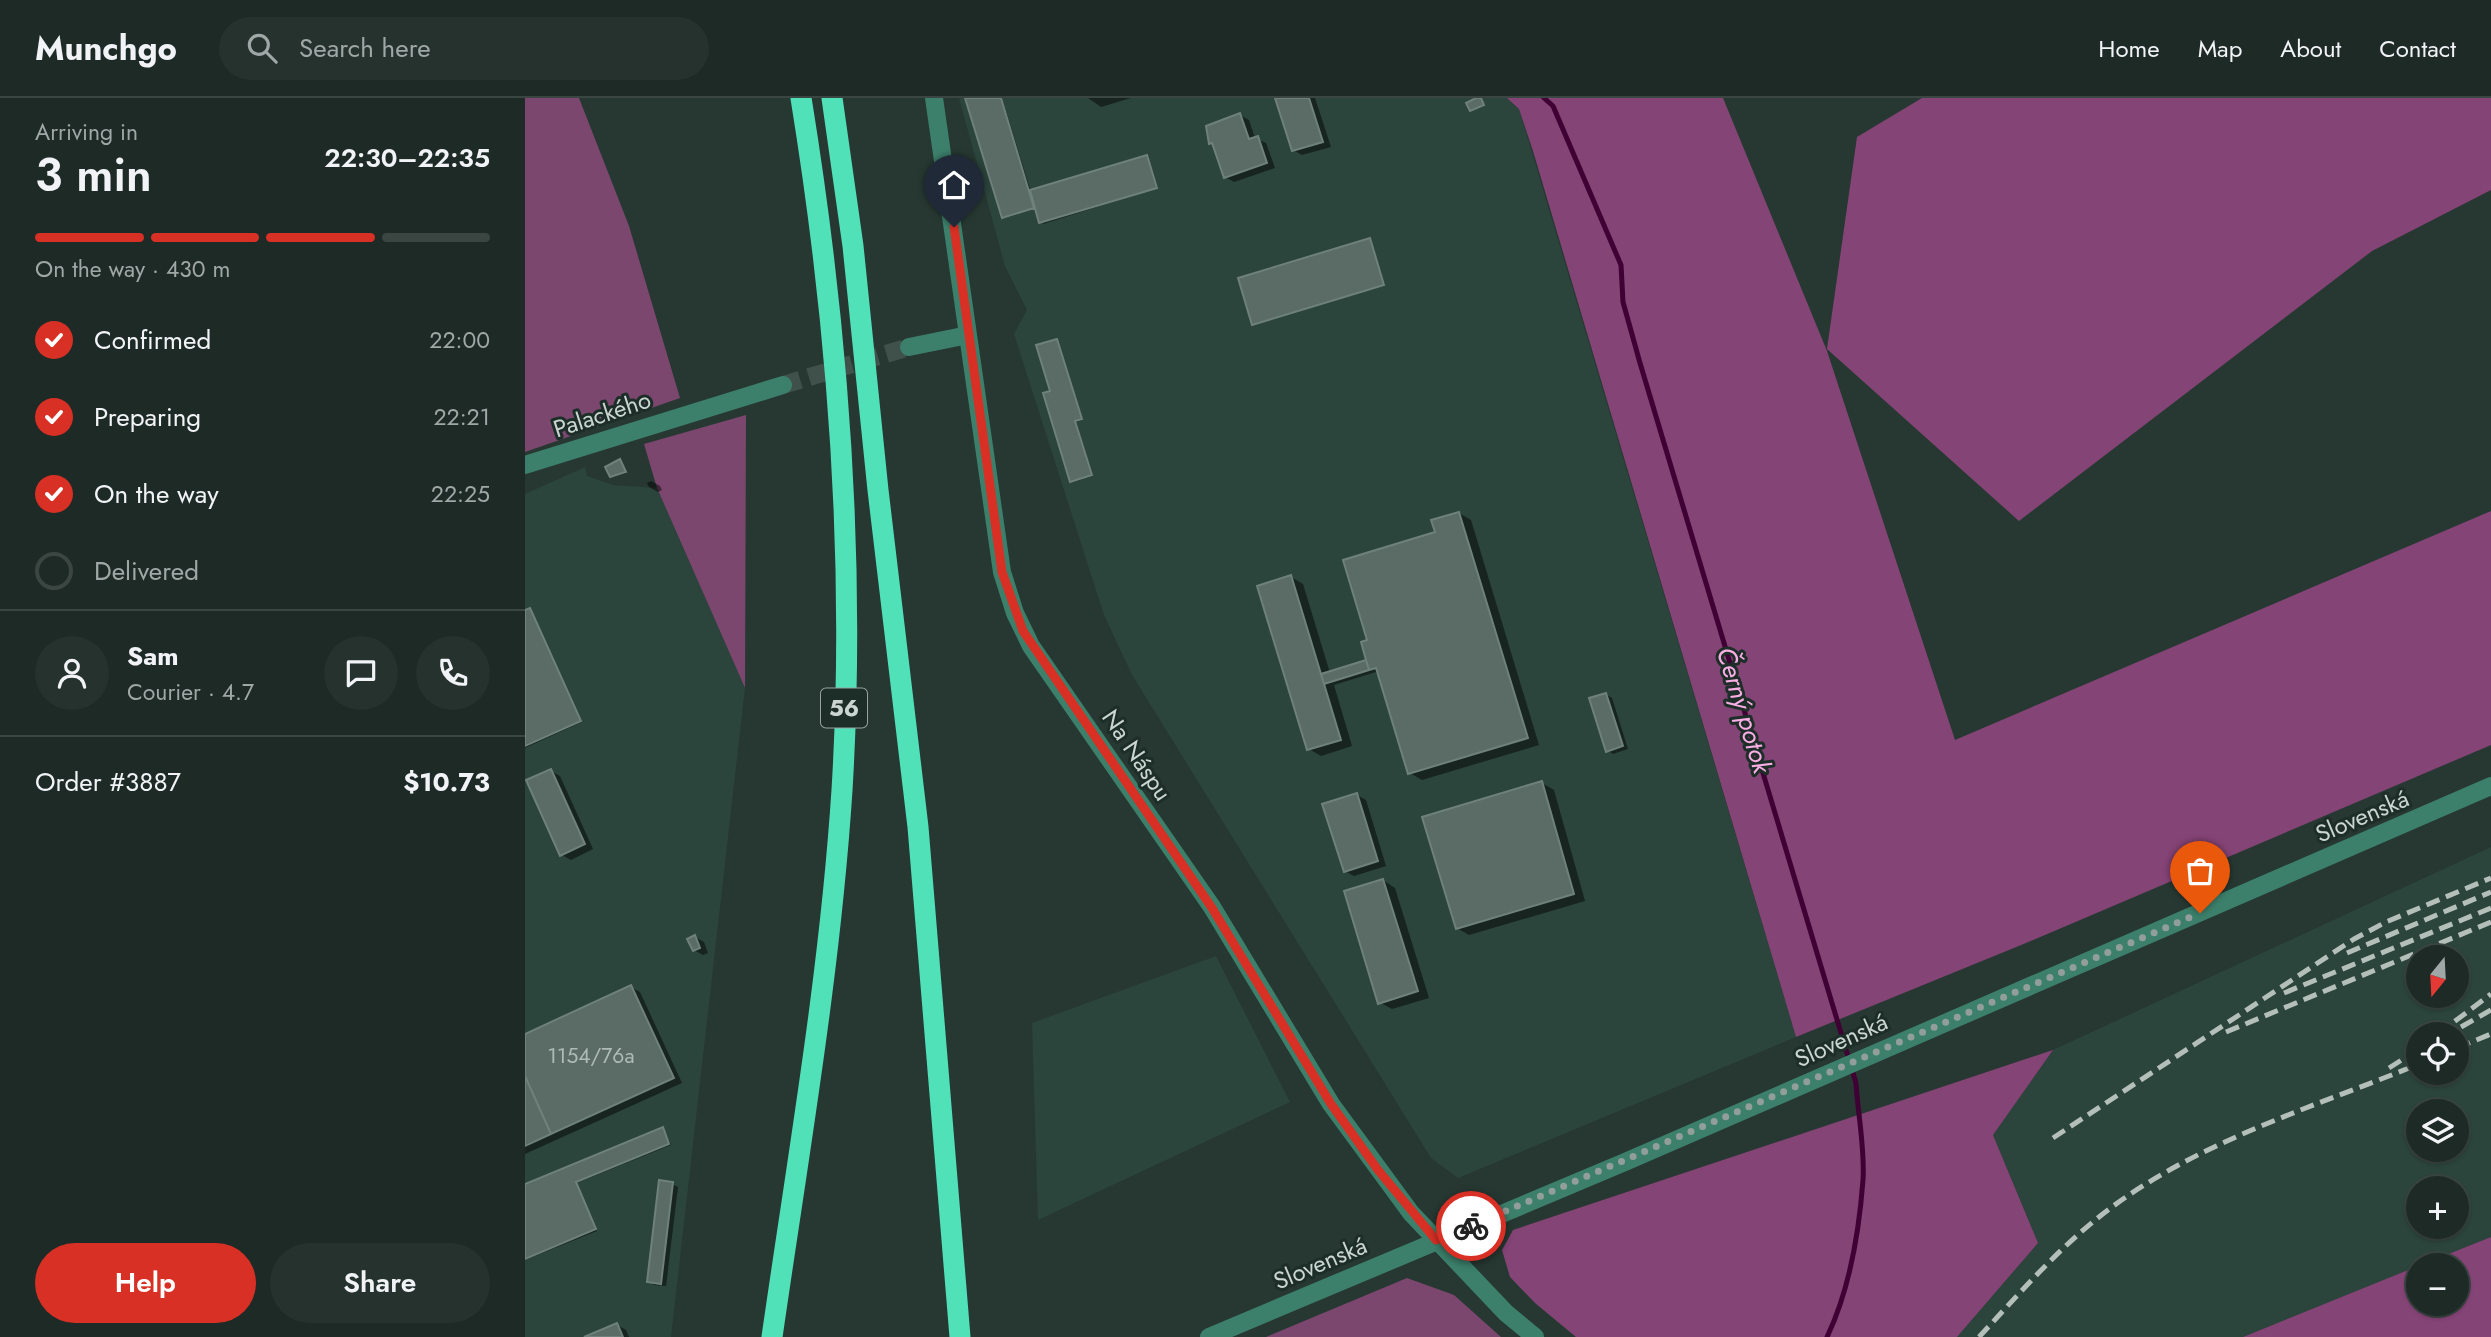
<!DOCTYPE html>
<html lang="en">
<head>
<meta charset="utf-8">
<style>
  :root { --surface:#1d2a26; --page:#25322e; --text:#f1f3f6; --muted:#a0a7a7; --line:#3b4643; --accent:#d93025 }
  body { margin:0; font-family:Jost,sans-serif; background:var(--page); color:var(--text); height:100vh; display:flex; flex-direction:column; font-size:26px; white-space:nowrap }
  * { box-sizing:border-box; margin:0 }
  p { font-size:23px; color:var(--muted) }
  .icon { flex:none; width:38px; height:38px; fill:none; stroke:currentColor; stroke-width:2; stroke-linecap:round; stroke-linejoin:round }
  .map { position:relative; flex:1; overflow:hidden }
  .sheet { display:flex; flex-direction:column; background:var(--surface); width:525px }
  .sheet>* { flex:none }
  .needle { width:46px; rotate:198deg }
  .controls { position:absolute; left:1881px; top:847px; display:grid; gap:14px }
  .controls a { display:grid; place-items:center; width:63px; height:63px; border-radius:50%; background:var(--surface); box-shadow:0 2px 5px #0004,0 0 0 2px var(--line); font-size:35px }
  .pin { position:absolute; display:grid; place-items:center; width:60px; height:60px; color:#fff; margin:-72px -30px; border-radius:50% 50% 50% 0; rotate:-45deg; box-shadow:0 0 7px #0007 }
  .pin .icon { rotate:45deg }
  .courier { position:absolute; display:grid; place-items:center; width:70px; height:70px; margin:-35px; border:5px solid #d93025; border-radius:50%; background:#fff; color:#222; box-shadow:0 2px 9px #0007 }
  .summary em { font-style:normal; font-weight:600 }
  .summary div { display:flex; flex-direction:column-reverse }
  .summary { display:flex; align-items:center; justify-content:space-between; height:119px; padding:0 35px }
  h1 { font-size:46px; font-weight:600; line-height:52px }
  .bar { display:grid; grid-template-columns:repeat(4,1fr); gap:10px 7px; align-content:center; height:84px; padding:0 35px }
  .bar i { height:9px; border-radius:5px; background:var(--line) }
  .bar .on { background:var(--accent) }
  .bar p { grid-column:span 4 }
  .line { display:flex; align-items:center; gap:18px; padding:0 35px; border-top:2px solid var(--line) }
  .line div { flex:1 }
  .round { display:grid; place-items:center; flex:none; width:74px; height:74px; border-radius:37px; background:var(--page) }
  ol { padding:0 35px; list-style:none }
  li { display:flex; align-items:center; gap:21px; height:77px }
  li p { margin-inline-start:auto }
  li .icon { padding:7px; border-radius:50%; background:var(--accent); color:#fff; stroke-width:4 }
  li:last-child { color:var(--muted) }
  li i { width:38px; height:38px; border:4px solid var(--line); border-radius:50% }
  .cta { display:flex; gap:14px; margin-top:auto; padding:14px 35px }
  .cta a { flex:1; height:80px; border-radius:42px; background:var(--accent); color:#fff; font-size:28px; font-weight:600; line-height:80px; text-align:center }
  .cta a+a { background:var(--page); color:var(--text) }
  header { display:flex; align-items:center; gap:42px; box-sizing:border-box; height:98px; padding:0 35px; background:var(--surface); border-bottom:2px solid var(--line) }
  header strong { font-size:33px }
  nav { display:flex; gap:38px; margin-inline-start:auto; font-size:24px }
  .search { width:490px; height:63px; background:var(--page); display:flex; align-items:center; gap:18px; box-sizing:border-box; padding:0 24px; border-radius:38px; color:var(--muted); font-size:26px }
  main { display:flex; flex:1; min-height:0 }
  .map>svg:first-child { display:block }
</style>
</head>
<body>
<header>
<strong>Munchgo</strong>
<div class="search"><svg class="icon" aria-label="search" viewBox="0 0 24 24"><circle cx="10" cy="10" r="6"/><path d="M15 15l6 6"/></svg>Search here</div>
<nav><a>Home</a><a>Map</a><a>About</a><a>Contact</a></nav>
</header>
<main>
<section class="sheet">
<div class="summary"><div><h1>3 min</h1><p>Arriving in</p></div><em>22:30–22:35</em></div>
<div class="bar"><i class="on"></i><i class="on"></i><i class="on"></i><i></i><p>On the way · 430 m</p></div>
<ol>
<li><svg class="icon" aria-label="check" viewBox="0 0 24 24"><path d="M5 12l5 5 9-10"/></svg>Confirmed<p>22:00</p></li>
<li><svg class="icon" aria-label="check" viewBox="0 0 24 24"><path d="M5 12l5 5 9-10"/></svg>Preparing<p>22:21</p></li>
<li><svg class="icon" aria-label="check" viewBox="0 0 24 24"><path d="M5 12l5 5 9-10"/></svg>On the way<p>22:25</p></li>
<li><i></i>Delivered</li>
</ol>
<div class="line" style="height:126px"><a class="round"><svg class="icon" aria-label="person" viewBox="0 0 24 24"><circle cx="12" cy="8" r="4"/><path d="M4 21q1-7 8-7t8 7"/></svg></a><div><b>Sam</b><p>Courier · 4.7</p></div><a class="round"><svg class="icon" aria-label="chat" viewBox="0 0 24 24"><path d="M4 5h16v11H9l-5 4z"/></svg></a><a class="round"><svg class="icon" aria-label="phone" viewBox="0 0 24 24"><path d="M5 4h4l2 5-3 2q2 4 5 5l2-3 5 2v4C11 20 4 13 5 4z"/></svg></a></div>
<div class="line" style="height:91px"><div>Order #3887</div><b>$10.73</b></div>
<div class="cta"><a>Help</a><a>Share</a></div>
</section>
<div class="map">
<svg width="1966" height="1239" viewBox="0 0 1966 1239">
  <rect width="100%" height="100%" fill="#273832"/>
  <path fill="#2b443c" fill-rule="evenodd" d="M434,0H982L994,11L1271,939L933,1080L906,1060L607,577L579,517L489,236L502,212L480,168Z
    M60,369L62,378L88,387L132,390L220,590L146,1239H0V396Z
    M1966,749V1139L1718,1239H1432L1513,1145L1468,1037L1528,952ZM1894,859H1932V898H1894ZM1894,936H1932V975H1894ZM1894,1013H1932V1052H1894ZM1894,1090H1932V1129H1894Z
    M691,858L765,1004L513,1122L507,925Z"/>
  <path fill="#7b476e" d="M0,0H54L104,128L155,300L0,354Z
    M221,317L220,590L132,390L119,346Z
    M882,1180L929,1197L976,1239H741Z"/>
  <path fill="#854476" d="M982,0H1198L1302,253L1430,642L1966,413V647L1501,845L1271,939L1008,53L994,11Z
    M1397,0H1966V92L1847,153L1494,423L1302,251L1332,39Z
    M1528,952L1468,1037L1513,1145L1432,1239H1051L1010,1205L985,1179L977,1152L988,1132Z
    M1966,1139V1239H1718L1893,1168L1894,1206H1932V1167H1896Z"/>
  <path fill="#0007" d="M442,0H477L506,94L622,58L633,90L518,126L512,110L480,120Z
    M563,0H606L576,9Z
    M752,0H790L806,49L777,57L768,52Z
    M715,17L724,22L730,40L741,45L750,70L709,84L700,79L684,39Z
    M845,142L860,188L728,226Z
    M532,242L558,322L551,324L568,378L549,384L527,294Z
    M95,363L102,375L89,379L86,378Z
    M126,383L135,388L137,392L133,394L124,389L122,385Z
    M934,415L946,422L1014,647L897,682L885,675L854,575L851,574L809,587L827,648L796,658L784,651L766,479L778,486L805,575L841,564L844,543L912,435Z
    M5,512L57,624L0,650V514Z
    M1081,596L1087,600L1103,651L1088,656L1082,652Z
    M26,673L35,678L68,751L46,762L37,757Z
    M1017,685L1029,692L1060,803L944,837L932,830Z
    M832,697L841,702L861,768L829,778L820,773Z
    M858,782L870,790L904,900L867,911L854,904Z
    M170,839L179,844L183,855L178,857L169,852Z
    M106,889L115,894L157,985L0,1056V937Z
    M138,1031L146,1047L52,1085L72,1133L0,1162V1088Z
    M147,1086L153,1089L141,1188L129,1187L124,1183Z
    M92,1227L101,1232L104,1239H63Z"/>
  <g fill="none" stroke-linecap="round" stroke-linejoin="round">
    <path stroke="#3f0034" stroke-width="5" d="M1019,0L1028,8L1096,167L1098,204L1115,265L1331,985C1333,1017 1340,1051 1338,1082C1334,1135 1325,1191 1302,1239"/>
  </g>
  <path fill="#5a6c65" stroke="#6e817a" stroke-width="2" d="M440,0H476L509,110L477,120Z
    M750,0H784L798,44L767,53Z
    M951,0H956L959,7L945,13L941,5Z
    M715,15L724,41L733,38L742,65L699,80L687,45L684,46L681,28Z
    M622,57L632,90L514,125L505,92Z
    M845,140L859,187L727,227L713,180Z
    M532,241L557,321L550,323L567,377L545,384L518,295L525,293L511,247Z
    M95,361L101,374L85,379L80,369Z
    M934,414L1003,640L883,676L851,570L844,572L841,562L836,544L842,542L818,462L910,434L906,422Z
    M766,477L816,642L782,652L732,488Z
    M5,510L56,623L0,648V512Z
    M841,562L844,572L799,586L796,576Z
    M1081,595L1098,648L1081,654L1064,600Z
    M26,671L60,746L35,758L1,682Z
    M1017,683L1049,796L931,831L897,719Z
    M832,695L853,763L819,774L797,706Z
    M858,781L893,893L853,906L819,793Z
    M170,837L175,850L168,853L162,841Z
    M106,887L149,980L26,1036L0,978V936Z
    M0,978L26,1036L0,1048Z
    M138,1029L144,1046L51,1084L71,1131L0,1161V1086Z
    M134,1082L148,1084L136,1186L122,1184Z
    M92,1225L98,1239H59Z"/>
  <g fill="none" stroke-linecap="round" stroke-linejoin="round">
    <path stroke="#40504a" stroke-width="18" stroke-dasharray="18 9" stroke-linecap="butt" d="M258,287L384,249"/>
    <path stroke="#3c806b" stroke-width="18" d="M409,0L477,474L490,515L506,548L687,809L806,1006L886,1115L981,1215L1010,1239
      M384,249L443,237
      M0,367L258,287
      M684,1239L1100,1064L1966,688"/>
    <path stroke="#51e1b9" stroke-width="21" d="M307,0L328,148L353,392L393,729L435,1239
      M247,1239C273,1058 305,876 317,692C331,461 313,228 276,0"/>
    <path stroke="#b4bfba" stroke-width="5" stroke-dasharray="14 7" stroke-linecap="butt" d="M1822,855L1966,794
      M1759,895L1966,810
      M1936,929L1966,912
      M1701,934L1966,824
      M1913,936L1966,896
      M1932,950L1966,936
      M1864,970L1894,951
      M1528,1040L1829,841L1861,824L1966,780
      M1454,1239C1495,1195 1534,1149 1583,1112C1674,1043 1789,1009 1894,966"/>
  </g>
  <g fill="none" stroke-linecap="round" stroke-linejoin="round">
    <path stroke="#929e99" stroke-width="7" stroke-dasharray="0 12.6" d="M946,1128L1675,815"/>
    <path stroke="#d93025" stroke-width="9" d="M429,129L477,474L498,533L687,810L806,1006L853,1072L911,1142L946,1128"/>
  </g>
  <g text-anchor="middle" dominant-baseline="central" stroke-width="6" stroke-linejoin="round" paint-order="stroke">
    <g font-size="21" fill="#afbbb6">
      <text x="66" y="958">1154/76a</text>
    </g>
    <rect fill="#1d2e28" stroke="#97a39e" stroke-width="2" x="296" y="590.5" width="46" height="39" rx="5"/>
    <g font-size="23" font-weight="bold" fill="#cbd5d1">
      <text x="319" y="610">56</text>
    </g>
    <g font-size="24" fill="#cbd5d1" stroke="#1d2e28">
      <text transform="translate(77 316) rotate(-18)">Palackého</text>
      <text transform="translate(612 657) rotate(56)">Na Náspu</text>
      <text transform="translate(1837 718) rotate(-23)">Slovenská</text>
      <text transform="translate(1316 942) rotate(-24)">Slovenská</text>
      <text transform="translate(795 1165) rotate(-23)">Slovenská</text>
    </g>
    <g font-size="26" font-style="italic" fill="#faaee5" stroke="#1d2e28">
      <text transform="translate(1219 612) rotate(73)">Černý potok</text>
    </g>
  </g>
</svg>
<div class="controls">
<a><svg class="needle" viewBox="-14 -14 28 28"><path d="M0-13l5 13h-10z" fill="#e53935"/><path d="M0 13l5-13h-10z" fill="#a0a7a7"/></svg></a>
<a><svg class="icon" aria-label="locate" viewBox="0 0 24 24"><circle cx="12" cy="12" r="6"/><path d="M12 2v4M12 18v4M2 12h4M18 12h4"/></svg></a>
<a><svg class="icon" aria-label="layers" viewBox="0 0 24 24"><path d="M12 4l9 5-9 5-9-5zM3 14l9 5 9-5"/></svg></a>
<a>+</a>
<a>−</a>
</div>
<div class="pin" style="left:1675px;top:815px;background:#ea580c"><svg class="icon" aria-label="bag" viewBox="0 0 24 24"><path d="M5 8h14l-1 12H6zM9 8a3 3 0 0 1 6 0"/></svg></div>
<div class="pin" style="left:429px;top:129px;background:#1f2937"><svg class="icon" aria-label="home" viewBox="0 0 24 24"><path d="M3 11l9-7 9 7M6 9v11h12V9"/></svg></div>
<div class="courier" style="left:946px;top:1128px"><svg class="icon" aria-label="bike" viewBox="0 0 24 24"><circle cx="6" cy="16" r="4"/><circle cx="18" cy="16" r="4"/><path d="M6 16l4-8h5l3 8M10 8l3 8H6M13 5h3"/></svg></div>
</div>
</main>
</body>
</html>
